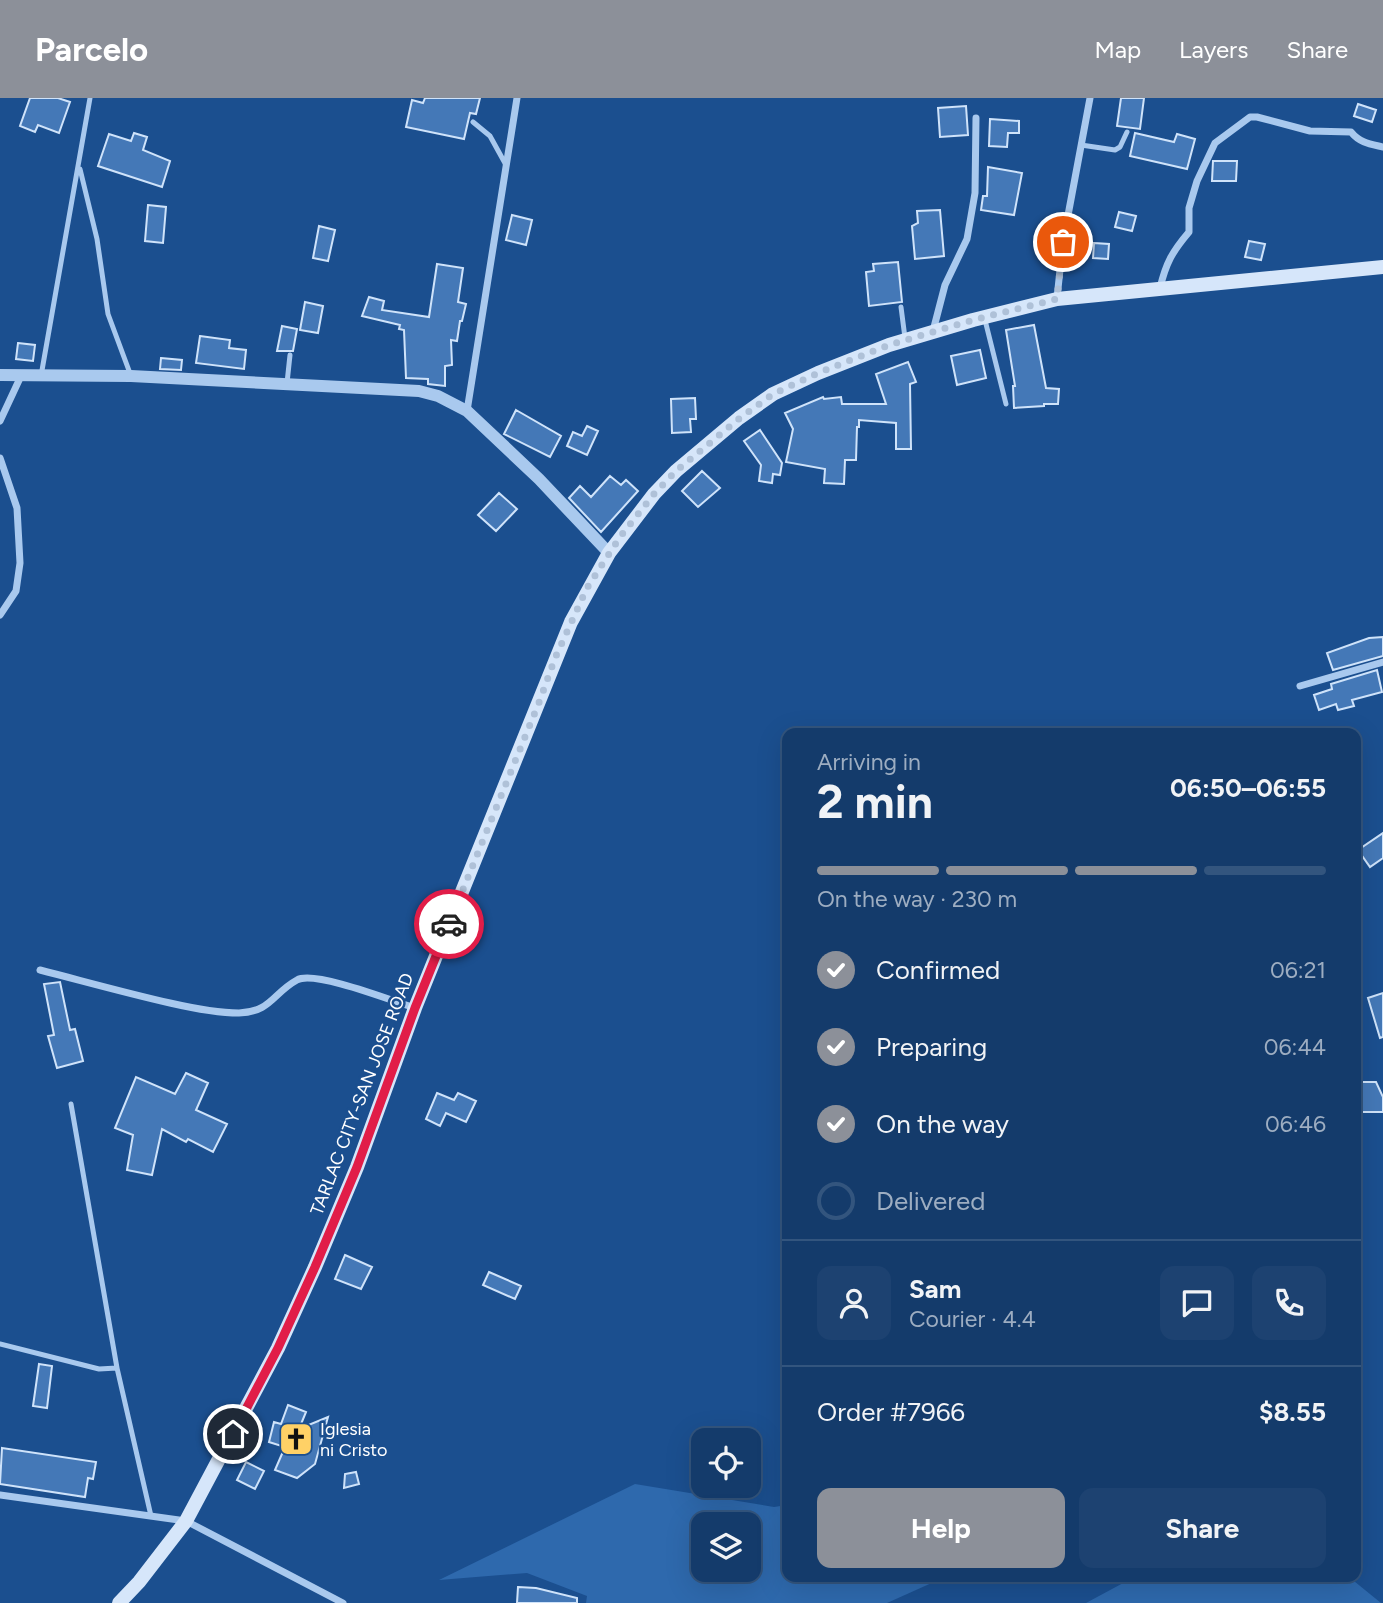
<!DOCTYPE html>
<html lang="en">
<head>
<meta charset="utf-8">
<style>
  :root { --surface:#143b6b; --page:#1d4271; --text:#f1f3f6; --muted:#9dadc1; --line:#33557e; --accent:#8c9099 }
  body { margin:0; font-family:Figtree,sans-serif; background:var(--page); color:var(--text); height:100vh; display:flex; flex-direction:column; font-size:26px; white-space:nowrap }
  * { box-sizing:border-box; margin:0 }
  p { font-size:23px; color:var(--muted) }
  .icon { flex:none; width:38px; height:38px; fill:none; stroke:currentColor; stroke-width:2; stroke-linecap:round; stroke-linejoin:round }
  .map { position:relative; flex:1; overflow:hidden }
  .side { position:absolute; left:782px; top:630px; width:579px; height:854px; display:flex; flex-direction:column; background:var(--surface); border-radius:14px; box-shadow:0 7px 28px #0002,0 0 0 2px var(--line) }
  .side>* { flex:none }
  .fabs { position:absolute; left:691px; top:1330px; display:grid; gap:14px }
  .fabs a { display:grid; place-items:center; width:70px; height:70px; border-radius:14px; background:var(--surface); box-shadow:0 7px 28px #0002,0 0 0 2px var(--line); font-size:35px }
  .pin { position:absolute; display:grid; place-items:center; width:60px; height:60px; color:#fff; margin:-30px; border:4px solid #fff; border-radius:50%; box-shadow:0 2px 7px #0007 }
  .courier { position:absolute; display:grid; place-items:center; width:70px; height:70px; margin:-35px; border:5px solid #e11d48; border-radius:50%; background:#fff; color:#222; box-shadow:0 2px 9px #0007 }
  .overview em { font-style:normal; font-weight:700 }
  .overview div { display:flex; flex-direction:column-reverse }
  .overview { display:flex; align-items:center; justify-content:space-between; height:119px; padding:0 35px }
  h1 { font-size:46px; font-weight:700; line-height:52px }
  .bar { display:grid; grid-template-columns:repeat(4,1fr); gap:10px 7px; align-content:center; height:84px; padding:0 35px }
  .bar i { height:9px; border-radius:5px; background:var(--line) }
  .bar .current { background:var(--accent) }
  .bar p { grid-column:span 4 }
  .line { display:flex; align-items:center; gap:18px; padding:0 35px; border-top:2px solid var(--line) }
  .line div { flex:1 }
  .round { display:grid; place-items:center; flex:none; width:74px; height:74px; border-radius:14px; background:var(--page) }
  ol { padding:0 35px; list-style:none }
  li { display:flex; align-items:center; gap:21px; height:77px }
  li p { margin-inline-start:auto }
  li .icon { padding:7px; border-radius:50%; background:var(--accent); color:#fff; stroke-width:4 }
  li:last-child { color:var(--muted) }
  li i { width:38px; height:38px; border:4px solid var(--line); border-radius:50% }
  .action { display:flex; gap:14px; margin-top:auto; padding:14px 35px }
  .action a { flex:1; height:80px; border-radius:14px; background:var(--accent); color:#fff; font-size:28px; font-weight:700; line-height:80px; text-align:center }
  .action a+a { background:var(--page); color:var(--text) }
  header { display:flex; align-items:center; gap:42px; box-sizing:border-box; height:98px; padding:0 35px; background:var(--accent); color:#fff }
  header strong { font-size:33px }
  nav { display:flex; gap:38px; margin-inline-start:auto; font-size:24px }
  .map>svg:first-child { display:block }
</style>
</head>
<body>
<header>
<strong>Parcelo</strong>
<nav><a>Map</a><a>Layers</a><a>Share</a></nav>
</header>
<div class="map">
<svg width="1383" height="1505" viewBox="0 0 1383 1505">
  <rect width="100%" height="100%" fill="#1b4f8f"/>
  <path fill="#2e69ad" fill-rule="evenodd" d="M635,1386L774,1409L787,1407L788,1479H945L887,1505H586L587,1498L527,1475L439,1482ZM704,1426H749V1472H704Z
    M1152,1479H1349L1381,1505H1086L1125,1484Z"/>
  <path fill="#4478b7" stroke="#cfe3fa" stroke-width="2" d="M30,0H58L70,4L59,35L38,27L35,34L20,28Z
    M425,0H480L476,16L470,15L464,41L406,29L412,2L423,5Z
    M1121,0H1144L1140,31L1117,28Z
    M1358,6L1376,12L1372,24L1354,18Z
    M966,8L968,37L940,39L938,10Z
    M990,21L1019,23V35H1008L1007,49L989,48Z
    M134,35L147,39L143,52L170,63L162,89L98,68L109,36L131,43Z
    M1135,35L1174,44L1177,36L1195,41L1187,71L1130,58Z
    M1213,63H1237L1236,83H1212Z
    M988,69L1022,75L1014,117L981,112L983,98H987Z
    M148,107L166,109L163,145L145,143Z
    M940,112L944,158L915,161L912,128L918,125L917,113Z
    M1119,114L1136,118L1132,133L1115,129Z
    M512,117L532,122L526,147L506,142Z
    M319,128L335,132L328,163L313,160Z
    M1249,143L1265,146L1261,162L1245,159Z
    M1094,145L1109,146L1108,161L1093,160Z
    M898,164L902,204L869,208L866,174L874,173L873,166Z
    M437,166L463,170L458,204L466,206L462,223H460L457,243L451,242L452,267L445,268V288L428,286V281L406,280L404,232L399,231L400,227L362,218L369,199L384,203L382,212L429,219Z
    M305,204L323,208L318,235L300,232Z
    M1034,227L1046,290L1059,291L1058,306H1044V308L1014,310L1013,288H1015L1006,232Z
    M282,228L297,231L293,253H277Z
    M200,238L230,242L229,250L246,252L244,271L196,265Z
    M18,245L35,247L33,263L16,261Z
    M980,252L986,280L957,287L951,258Z
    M161,260L182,262L181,272L160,271Z
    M908,264L916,284L910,286L911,351H896V325L859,322V329H857L856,362H845L844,386L824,385L825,371L786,364L793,331L785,315L823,299L824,301L841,299L842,306H886L876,276Z
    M695,300L696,321H690L691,334L672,335L671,301Z
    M516,312L561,338L550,359L504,336Z
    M587,328L598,333L587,357L567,348L573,334L582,338Z
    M760,332L782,365L780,377L773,376L772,385L759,383L761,367L744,343Z
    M702,373L720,390L698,409L682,393Z
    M610,378L621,387L626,382L638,393L601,434L569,400L580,388L591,399Z
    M499,395L517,411L496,433L478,417Z
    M1383,539V558L1333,572L1327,555L1369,540Z
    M1377,572L1382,594L1352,602L1354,608L1338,612L1336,606L1319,612L1314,597L1332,591L1331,586Z
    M1383,735V760L1370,769L1358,752Z
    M60,884L70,932L75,931L83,963L57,970L48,938L54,937L44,886Z
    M1383,895V939L1380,940L1368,900Z
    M186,975L208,985L196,1012L227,1026L213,1054L188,1041L186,1044L162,1031L152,1077L127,1072L133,1037L115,1030L136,979L175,996Z
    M1356,984H1376L1383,999V1014H1356Z
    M437,995L454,1002L458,995L476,1003L466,1024L446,1015L440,1028L426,1021Z
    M345,1157L372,1169L361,1191L335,1181Z
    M489,1174L521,1188L515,1201L483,1187Z
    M39,1266L52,1268L47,1310L33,1308Z
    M288,1307L306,1314L299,1331L328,1319L315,1366L297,1380L275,1372L285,1349L269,1344L274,1324L281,1326Z
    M2,1350L96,1364L93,1381L88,1380L85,1399L0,1386Z
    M246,1364L264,1373L255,1391L237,1382Z
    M356,1374L359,1386L344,1390L345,1376Z
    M518,1489L536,1490L577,1500V1505H517Z"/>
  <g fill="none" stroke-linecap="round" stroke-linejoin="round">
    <path stroke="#a9c9ee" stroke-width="5" d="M473,24L490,38L506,67
      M1081,47L1115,52L1120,49L1127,34
      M80,71L97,141L108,216L131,278
      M901,209L905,240
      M985,222L1006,306
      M41,278L90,0
      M287,285L290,257
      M71,1006L117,1270
      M0,1246L99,1271L117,1270L151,1418"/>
    <path stroke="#a9c9ee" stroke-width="7" d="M1160,190C1166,165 1172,154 1189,134V110L1197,83L1215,45L1250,19H1257L1310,33L1351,34C1360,45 1370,46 1383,49
      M1057,200L1063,144L1090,0
      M933,233L945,187L967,141L975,95L976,20
      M467,313L517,0
      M0,323L21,278
      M0,360L17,410L20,465L16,493L0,517
      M1300,588L1383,564
      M40,872C83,883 126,895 170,905C192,910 216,915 239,915C271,914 273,895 297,882C314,872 393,903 415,910
      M0,1397L186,1423L343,1505"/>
    <path stroke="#a9c9ee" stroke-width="12" d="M0,277L131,278L419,293L438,298L467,313L539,381L609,455"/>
    <path stroke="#d6e6fa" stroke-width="14" d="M119,1505L139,1484L186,1423L278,1250L315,1169L357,1069L415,910L571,524L609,455L654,396L676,373L739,320L773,296L818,275L889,247L973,222L1057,201L1383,169"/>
  </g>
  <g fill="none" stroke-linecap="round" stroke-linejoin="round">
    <path stroke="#afc1d8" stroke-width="7" stroke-dasharray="0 12.6" d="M449,826L540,602L555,560L587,490L620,439L654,396L676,373L740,320L773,296L818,275L889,247L973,222L1057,201L1063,144"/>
    <path stroke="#e11d48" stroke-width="9" d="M233,1336L278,1250L315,1169L357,1069L415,910L449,826"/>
  </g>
  <defs>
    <g id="church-square" transform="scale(1.75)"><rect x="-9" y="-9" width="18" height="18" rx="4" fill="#ffd166" stroke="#1b4f8f"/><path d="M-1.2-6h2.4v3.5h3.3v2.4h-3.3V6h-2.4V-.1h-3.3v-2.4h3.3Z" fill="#111"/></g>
  </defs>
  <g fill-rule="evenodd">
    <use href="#church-square" x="296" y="1341"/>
  </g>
  <g text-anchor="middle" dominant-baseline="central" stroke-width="5" stroke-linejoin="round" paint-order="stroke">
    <g font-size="18" fill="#fff" stroke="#1b4f8f">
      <text transform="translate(362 996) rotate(-69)">TARLAC CITY-SAN JOSE ROAD</text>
    </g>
    <g font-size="18" fill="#fff" stroke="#1b4f8f" text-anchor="start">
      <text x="320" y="1331">Iglesia<tspan x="320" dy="21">ni Cristo</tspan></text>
    </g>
  </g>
</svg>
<div class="fabs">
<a><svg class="icon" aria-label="locate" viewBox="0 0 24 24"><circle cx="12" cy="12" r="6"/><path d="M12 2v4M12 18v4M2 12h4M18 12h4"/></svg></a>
<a><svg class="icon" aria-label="layers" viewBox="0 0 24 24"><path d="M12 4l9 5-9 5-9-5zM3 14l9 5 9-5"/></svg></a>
</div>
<div class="pin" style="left:1063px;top:144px;background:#ea580c"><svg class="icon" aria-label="bag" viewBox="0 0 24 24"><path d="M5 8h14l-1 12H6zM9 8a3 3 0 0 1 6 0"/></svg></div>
<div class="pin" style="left:233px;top:1336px;background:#1f2937"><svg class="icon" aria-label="home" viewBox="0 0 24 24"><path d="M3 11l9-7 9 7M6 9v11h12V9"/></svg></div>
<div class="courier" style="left:449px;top:826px"><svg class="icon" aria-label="car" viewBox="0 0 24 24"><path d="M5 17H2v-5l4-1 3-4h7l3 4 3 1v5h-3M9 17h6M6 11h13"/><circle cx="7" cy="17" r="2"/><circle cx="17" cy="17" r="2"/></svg></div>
<section class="side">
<div class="overview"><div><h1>2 min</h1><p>Arriving in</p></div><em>06:50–06:55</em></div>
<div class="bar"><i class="current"></i><i class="current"></i><i class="current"></i><i></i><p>On the way · 230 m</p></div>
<ol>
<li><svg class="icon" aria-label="check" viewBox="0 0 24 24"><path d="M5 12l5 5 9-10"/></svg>Confirmed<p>06:21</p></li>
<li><svg class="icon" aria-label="check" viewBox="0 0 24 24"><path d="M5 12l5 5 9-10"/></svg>Preparing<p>06:44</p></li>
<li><svg class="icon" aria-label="check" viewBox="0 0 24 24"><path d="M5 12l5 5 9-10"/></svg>On the way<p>06:46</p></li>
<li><i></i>Delivered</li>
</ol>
<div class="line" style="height:126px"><a class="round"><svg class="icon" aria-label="person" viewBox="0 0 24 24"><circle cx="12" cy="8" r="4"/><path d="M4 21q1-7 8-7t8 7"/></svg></a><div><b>Sam</b><p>Courier · 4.4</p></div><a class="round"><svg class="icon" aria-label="chat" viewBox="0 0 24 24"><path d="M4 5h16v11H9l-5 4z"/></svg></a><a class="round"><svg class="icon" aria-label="phone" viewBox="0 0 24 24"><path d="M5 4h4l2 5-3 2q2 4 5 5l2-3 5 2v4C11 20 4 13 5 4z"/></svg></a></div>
<div class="line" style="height:91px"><div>Order #7966</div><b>$8.55</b></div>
<div class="action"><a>Help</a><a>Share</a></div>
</section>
</div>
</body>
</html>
